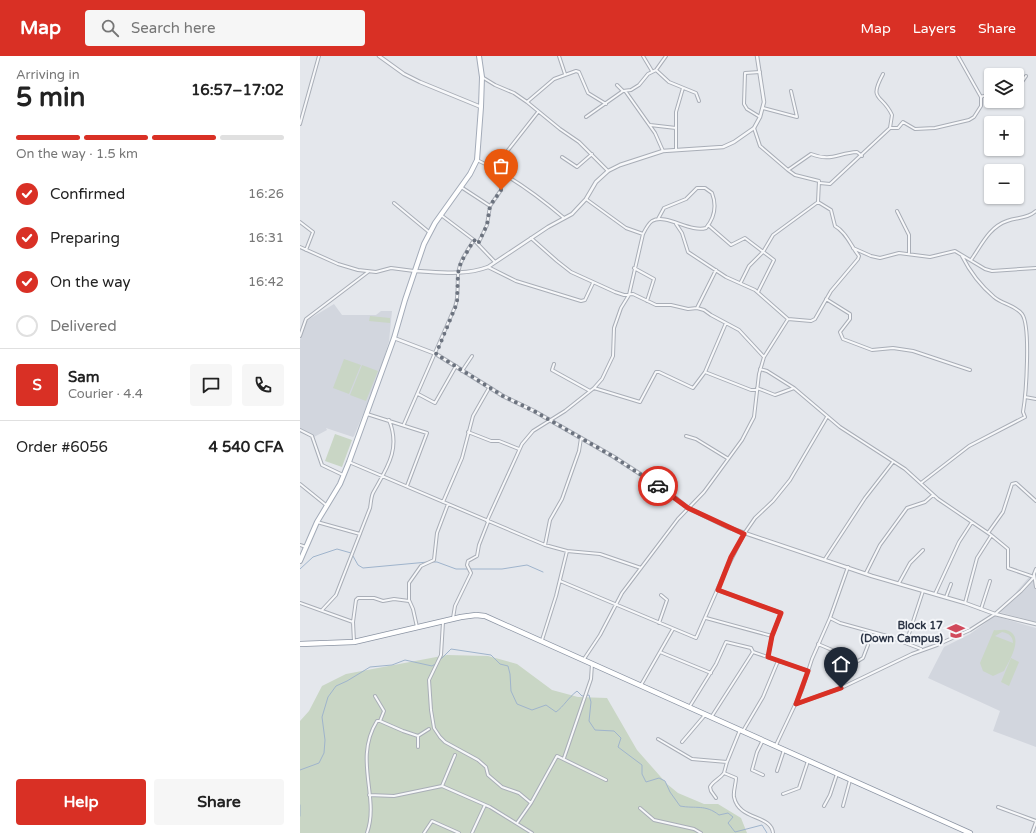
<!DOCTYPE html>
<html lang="en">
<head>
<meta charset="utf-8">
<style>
  :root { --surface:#fff; --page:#f6f6f6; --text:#222; --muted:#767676; --line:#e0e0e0; --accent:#d93025 }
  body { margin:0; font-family:"Varela Round",sans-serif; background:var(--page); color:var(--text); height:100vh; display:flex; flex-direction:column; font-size:15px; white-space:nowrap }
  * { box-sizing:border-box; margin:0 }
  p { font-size:13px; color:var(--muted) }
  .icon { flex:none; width:22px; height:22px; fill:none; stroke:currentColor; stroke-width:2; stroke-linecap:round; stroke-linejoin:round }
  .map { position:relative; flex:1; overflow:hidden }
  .sheet { display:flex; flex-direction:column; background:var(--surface); width:300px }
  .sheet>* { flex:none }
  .controls { position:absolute; left:684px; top:12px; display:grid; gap:8px }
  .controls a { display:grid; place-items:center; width:40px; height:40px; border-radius:4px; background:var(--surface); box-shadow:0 1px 3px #0004; font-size:20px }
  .pin { position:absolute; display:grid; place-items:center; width:34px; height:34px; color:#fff; margin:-41px -17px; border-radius:50% 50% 50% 0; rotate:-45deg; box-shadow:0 0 4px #0007 }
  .pin .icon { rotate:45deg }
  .courier { position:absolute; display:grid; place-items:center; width:40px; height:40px; margin:-20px; border:3px solid #d93025; border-radius:50%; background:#fff; color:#222; box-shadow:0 1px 5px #0007 }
  .summary em { font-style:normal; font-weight:700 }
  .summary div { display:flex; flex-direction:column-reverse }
  .summary { display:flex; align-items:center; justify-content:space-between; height:68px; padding:0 16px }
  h1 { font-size:26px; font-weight:700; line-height:30px }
  .bar { display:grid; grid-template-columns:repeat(4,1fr); gap:6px 4px; align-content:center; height:48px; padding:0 16px }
  .bar i { height:5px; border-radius:3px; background:var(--line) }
  .bar .on { background:var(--accent) }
  .bar p { grid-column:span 4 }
  .line { display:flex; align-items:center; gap:10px; padding:0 16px; border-top:1px solid var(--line) }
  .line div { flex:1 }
  .round { display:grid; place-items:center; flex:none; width:42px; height:42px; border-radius:4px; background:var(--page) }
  ol { padding:0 16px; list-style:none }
  li { display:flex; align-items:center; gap:12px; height:44px }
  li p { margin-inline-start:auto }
  li .icon { padding:4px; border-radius:50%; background:var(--accent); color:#fff; stroke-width:4 }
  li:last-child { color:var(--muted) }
  li i { width:22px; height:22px; border:2px solid var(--line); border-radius:50% }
  .action { display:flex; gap:8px; margin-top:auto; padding:8px 16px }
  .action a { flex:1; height:46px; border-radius:4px; background:var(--accent); color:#fff; font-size:16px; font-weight:700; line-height:46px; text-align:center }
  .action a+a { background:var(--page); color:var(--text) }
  header { display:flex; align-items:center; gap:24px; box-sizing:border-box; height:56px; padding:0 20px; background:var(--accent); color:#fff }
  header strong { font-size:19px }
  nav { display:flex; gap:22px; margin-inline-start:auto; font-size:14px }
  .search { width:280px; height:36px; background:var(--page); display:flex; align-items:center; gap:10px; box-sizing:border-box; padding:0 14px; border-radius:4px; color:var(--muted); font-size:15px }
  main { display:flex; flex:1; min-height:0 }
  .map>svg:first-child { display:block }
</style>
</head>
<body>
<header>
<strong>Map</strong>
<div class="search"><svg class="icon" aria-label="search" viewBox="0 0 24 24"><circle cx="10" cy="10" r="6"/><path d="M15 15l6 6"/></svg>Search here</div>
<nav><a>Map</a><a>Layers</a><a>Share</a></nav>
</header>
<main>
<section class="sheet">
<div class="summary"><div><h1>5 min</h1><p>Arriving in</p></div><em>16:57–17:02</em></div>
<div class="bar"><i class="on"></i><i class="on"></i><i class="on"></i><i></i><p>On the way · 1.5 km</p></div>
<ol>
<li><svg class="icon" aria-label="check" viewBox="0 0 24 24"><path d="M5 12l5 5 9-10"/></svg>Confirmed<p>16:26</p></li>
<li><svg class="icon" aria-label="check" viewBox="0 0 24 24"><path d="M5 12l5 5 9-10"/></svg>Preparing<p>16:31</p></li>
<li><svg class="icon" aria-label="check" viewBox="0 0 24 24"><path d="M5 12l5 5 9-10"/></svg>On the way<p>16:42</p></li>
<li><i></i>Delivered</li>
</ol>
<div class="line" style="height:72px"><b class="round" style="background:var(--accent);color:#fff">S</b><div><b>Sam</b><p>Courier · 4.4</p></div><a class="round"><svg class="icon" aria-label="chat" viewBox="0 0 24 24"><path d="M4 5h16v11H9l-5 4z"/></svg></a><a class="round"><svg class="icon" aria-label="phone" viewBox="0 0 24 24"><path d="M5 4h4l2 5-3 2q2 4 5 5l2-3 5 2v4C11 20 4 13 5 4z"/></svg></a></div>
<div class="line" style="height:52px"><div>Order #6056</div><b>4 540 CFA</b></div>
<div class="action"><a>Help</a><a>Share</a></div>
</section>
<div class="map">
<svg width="736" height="777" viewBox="0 0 736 777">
  <rect width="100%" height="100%" fill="#e4e7ec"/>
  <path fill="#d2d6de" d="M34,248L42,259H76L81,255H92L89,285L78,322L54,380L53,381L26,372L27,374L14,381L0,376V284L6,265Z
    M736,513V566L699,556Z
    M695,560L736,572V691L693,675L700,655L628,622L644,591L670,578Z"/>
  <path fill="#c9d6c5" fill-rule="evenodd" d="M70,260L90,262V267L69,265Z
    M44,303L61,309L49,338L33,332Z
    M62,309L78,315L66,345L50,339Z
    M35,378L52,384L42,411L25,405Z
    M694,574C698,575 702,573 706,574C726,579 709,605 704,615L693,620L683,615L680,607ZM702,576C708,577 713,580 713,587L695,580Z
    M147,599L188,600L217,608L252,634L278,641L307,642L337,694L367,728L378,737L404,748H418L441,762L447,777H0V665L9,655L22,630L46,618Z
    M711,602L719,606L709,630L701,626Z"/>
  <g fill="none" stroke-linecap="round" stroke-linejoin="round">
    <path stroke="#9fb4cc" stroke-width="1" d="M53,500L58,509L63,512L128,506
      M131,506H137L156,513H202L227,509L243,516
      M0,513L13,501L37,493L51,497
      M139,605L151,593L191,599L200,608L208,610L210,618L211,635L217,648L232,654L246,649L256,656C264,650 268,642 277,635L282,640L289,639L291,646L289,665L295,674L314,675L321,682L318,691L342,709V718L346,726L359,722L365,725L370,736L380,750C396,753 405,748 419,759L428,757L433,761L428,767L435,776L462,769L467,777
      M0,714L19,707L24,697L25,684L22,661L28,641L36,630L47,625L70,611L92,609L105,604L132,610L137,607
      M0,749V760"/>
    <g stroke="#a9aeb7" stroke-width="4">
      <path id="minor" d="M259,0L265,18
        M343,0L352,15
        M356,14L369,26L396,37L399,45
        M460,16L445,17L444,48L447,53L460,61
        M182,21L195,29L214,37L227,46L260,73L279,86L308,115
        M317,29L323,35
        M717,33L726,20
        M326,36L355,77L363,95
        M681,41L686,39L691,41
        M701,45H703
        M227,46L254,23L276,15L279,16L288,37L306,48
        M463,52L497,61L491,35
        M286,61L323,35L331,34L339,29L348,18L356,14L366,0
        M0,68L19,0
        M350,69L376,72
        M590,72H598L603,66L615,73L635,72L669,64L674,61L681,50V41L658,0
        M376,93V56L383,32
        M262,101L277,111L292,98
        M177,104C210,119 237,139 264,162
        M194,112L238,56
        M488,114L511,98C531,106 538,97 557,96L562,100
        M520,127L530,128L590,72L592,59C582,37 568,46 583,18
        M161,131L190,150
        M286,143L326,172L343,178L329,239L321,252L314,272L313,300L302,323L294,332
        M94,147L129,176
        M597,155L609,179V197
        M141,159L174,184L195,206
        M0,166L13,176L6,194
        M376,168L382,177L388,196L426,221L455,234L488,263L511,265L515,263L531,235L558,203L559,200C551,190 546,176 535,170L531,154L518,146L519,125L495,119L488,114L460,90L454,72
        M408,169L431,189L445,182L474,204L458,236
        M343,178C345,174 348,168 352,165C366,157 390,177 406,172C415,161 417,150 412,137L405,132H397L386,143L364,152L358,163
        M231,182L257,205L271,216L315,236L324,239L333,238L356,249H371L388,253L397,252L404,254L411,259L439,274L464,301
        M178,188L187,169L190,150L201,134V115
        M0,191L38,208L58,214L76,216L91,212L114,215
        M553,192L571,200L580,202L599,197L630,201L655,195L685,213L692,215L736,212
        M671,204C681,190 689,171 707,165C718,161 727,163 736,155
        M188,211L216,225L281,245L285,244L293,227
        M334,212L354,223L347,245
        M441,226L449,210L463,196L473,179L518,146
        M526,243L550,258V263L540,276L543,283L572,294L593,292L613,295L670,314
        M397,252L416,214
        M0,280L6,263L68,216
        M254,308L252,314L290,335
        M460,313L467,315L494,332L540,371L605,413L638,443L691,479L708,493V512L734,521
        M162,315L172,300
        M405,316L426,267
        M457,332L475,339L494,332
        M118,338L135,347L156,310
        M725,341L736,343
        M67,358L127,377L107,430
        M104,368L155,251C159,240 157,230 158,219C159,206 167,195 174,184
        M0,374L12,380L22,409L43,419
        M168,376L191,385H199L219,393
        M386,380L396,383L427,402
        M49,406L245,489L267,495L300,498L341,512
        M621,427L669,390L725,361L723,356C726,339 731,270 722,258C715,249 702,248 694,241C681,230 669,214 662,200
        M0,428L26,449
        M143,446L162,402L173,360L189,332
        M187,465L222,388L233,375L265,355L294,332L340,346L356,316H359L393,332L405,316L451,334H457
        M17,466L60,478
        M688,477L703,456L712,428L716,427L736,445
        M0,489L6,491
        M245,489L250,464L262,443L279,395L281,382
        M525,503L565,442L593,406
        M736,513L734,518L736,531
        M566,517L580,489L607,452L625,446L633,439
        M260,525L396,582L425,516L444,478L455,462L473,445L490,424L527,361
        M599,527L610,507L623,494
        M418,534L481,557L472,580L468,601
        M635,538L659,486L672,466
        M646,541L651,528
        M0,547L53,566L54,586
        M665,547L677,502L691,480
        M681,553L690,525
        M22,554L36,539L70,452C71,447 71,441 73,437C87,412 101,393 89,364
        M153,562L155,550L171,517L167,509L168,505L177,500L179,489L188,466
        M406,562L472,580
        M530,562L540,567L587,580L621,593
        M53,566L56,544L58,542H74L83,545L94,543L109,545
        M143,566L141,599L129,624L131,654L134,672L140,681L145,686L178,704L186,711L188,719L202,731L219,737L231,747
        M359,567L367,544L361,539
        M117,571L113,553L109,544V527L121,510L134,504L137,477L148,448
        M242,584L256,540L267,495
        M606,587L623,535
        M518,588L558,605L563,602L568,589
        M360,596L411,617
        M284,603L300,579L322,537L378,463L404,436L442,384L454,361L459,318L464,301L488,263
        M341,629L373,573
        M75,640L84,655L80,665L103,675L118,680
        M496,648L541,632L612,598L637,589L670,574L695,558L721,535L734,521
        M390,650L416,608L426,586L451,592L453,596L508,615
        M412,660L453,596
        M443,675L463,641L478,605
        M358,683L392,703L427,706L440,674
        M463,684L457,696L452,714L463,719
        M382,686L405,659
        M476,689L502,634L512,603L530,562L548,511
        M118,691V680L129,673
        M264,702L291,623L292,608
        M427,706L424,717L436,722C436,728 433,735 434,741C439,765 471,758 473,777
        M477,715L484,694
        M142,730L155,699
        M483,738L499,732L508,705
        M69,739L94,740L142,730L190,751L232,777
        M416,742L411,735L410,731C413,725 420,723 424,717
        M524,750L530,739L537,718
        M543,750L550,724
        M698,751L736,765
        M340,752L354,764L394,773L401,777
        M217,767L231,747L257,700L306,724
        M67,777C80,741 53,704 77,665H80
        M124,777L132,765L159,777
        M172,777L185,749
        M732,777L736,766"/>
    </g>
    <g stroke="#a9aeb7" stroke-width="4.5">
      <path id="tertiary" d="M79,0L104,18L120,26L181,51
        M115,215C139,216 164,220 188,211L248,171L272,158L286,143L296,126L308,115L320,109L363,95L423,91L434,86L454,72L460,61L464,46L457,0
        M94,282L136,298L203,340L234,355L314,401L371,438L388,452L427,471L572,520L665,547L695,558L736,568"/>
    </g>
    <g stroke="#a3abb8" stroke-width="6">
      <path id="primary" d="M0,505L17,466L40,428L49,406L94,282L105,244L124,188L135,167L170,118L177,104L181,51L182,21L179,0"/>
    </g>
    <g stroke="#8b94a3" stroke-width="6">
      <path id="trunk" d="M0,588L54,586L161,561L176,559L185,560L670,777"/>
    </g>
    <use href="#minor" stroke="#f7f8fa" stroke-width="2"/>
    <use href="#tertiary" stroke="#f7f8fa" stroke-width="2.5"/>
    <use href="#primary" stroke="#fff" stroke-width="4"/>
    <use href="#trunk" stroke="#fff" stroke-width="4.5"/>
  </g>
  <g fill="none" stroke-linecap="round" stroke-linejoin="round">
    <path stroke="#6c737f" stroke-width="4" stroke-dasharray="0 7.2" d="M201,134L190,150L187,169L178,188L174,184L161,206L158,217L157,247L136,298L203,340L234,355L314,401L358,430"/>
    <path stroke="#d93025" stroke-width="5" d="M358,430L388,452L444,478L431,501L418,534L481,557L472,580L468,601L508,615L496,648L541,632"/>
  </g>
  <defs>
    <g id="university-bare" transform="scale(1.38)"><path d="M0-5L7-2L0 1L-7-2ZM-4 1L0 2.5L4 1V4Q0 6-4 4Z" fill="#d1495b" stroke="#f4f6f9" stroke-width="2.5" paint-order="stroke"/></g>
  </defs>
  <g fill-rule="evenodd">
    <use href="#university-bare" x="656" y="575"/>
  </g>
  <g text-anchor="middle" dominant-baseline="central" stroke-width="4" stroke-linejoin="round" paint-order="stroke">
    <g font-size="11" font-weight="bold" fill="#2b3445" stroke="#f4f6f9" text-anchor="end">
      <text x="643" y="569">Block 17<tspan x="643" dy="13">(Down Campus)</tspan></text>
    </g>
  </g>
</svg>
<div class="controls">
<a><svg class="icon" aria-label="layers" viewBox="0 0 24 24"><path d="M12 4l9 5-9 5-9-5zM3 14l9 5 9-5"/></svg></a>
<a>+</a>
<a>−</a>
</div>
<div class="pin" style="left:201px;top:134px;background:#ea580c"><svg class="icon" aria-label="bag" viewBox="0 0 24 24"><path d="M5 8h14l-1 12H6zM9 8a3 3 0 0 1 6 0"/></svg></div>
<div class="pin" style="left:541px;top:632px;background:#1f2937"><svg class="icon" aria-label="home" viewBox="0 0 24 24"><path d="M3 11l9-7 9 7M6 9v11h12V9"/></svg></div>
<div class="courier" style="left:358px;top:430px"><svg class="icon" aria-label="car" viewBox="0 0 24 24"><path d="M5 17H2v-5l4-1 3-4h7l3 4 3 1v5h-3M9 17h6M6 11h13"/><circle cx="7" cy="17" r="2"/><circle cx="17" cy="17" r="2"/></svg></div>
</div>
</main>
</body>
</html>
